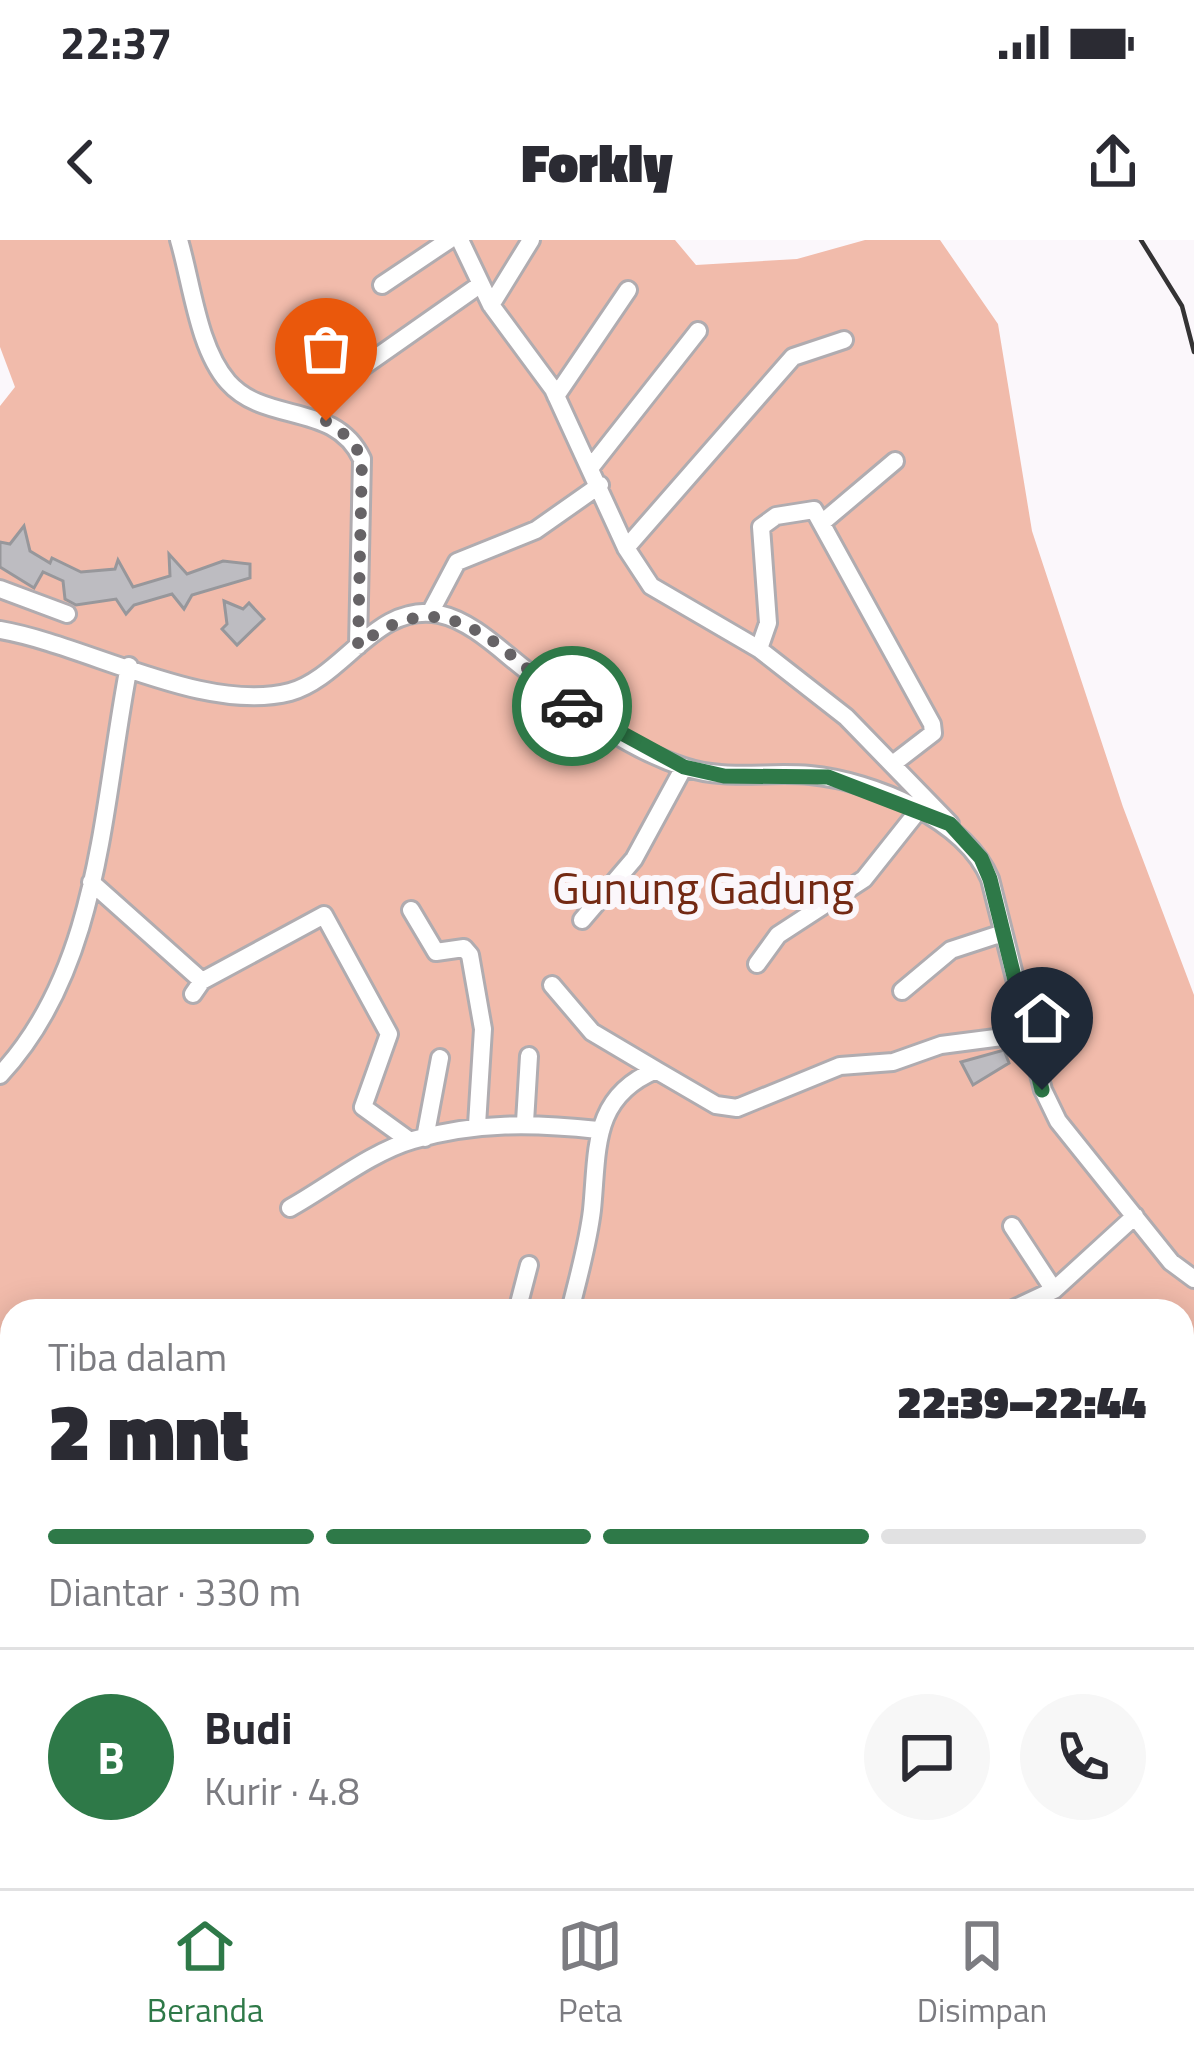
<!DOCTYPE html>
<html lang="id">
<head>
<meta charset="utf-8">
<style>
  :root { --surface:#fff; --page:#f7f7f7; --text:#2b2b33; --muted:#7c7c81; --line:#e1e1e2; --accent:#2e7948 }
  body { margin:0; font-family:"Titillium Web",sans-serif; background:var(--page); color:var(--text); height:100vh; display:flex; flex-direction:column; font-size:45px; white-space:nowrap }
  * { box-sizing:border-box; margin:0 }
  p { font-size:39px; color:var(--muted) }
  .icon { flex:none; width:66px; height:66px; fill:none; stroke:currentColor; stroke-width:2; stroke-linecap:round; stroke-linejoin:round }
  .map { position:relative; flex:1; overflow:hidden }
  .drawer { position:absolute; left:0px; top:1059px; width:1194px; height:591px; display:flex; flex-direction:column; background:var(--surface); border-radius:36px 36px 0 0; box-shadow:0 6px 30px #0003 }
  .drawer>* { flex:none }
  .pin { position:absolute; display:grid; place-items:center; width:102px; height:102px; color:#fff; margin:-123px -51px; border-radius:50% 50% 50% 0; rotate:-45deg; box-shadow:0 0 12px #0007 }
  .pin .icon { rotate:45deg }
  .courier { position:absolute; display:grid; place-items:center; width:120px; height:120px; margin:-60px; border:9px solid #2e7948; border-radius:50%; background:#fff; color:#222; box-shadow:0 3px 15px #0007 }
  .overview em { font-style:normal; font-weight:800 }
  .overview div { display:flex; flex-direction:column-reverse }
  .overview { display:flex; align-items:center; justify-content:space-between; height:204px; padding:0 48px }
  h1 { font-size:78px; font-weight:800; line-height:90px }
  .bar { display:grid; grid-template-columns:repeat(4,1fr); gap:18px 12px; align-content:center; height:144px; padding:0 48px }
  .bar i { height:15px; border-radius:9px; background:var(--line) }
  .bar .on { background:var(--accent) }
  .bar p { grid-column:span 4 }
  .line { display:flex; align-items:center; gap:30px; padding:0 48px; border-top:3px solid var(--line) }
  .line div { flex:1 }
  .round { display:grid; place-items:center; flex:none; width:126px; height:126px; border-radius:63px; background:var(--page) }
  .status { display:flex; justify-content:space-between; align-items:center; height:84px; padding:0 60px; background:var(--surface); direction:ltr }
  .status svg { height:33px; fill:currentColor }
  header { display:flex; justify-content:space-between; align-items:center; height:156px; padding:0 48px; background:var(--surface); font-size:54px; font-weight:800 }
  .dock { display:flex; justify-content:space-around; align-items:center; height:168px; border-top:3px solid var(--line); background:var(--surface); font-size:33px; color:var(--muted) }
  .dock a { display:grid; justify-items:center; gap:6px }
  .dock .on { color:var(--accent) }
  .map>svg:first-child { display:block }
</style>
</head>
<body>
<div class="status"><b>22:37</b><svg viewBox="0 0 49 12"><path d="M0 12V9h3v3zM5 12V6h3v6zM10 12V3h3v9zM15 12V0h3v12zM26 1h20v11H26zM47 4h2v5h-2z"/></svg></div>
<header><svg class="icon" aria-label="back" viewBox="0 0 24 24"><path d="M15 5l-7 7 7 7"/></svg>Forkly<svg class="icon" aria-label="share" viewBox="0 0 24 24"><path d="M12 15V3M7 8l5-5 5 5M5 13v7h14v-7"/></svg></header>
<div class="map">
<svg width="1194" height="1648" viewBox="0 0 1194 1648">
  <rect width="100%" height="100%" fill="#fbf7fb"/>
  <path fill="#f1bbab" d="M0,0H675L696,25L797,19L865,0H940L998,84L1032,291L1123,567L1194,755V1648H1127L1125,1638H1182V1071H12V1638H802L785,1648H0V166L15,147L0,107Z"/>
  <path fill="#bdbcc1" stroke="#97979b" stroke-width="3" d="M24,286L30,311L50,323L52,318L81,332L115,329L118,320L133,347L170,336L169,314L187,334L223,321L250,324V338L192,355L184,369L172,354L134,365L126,374L116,359L76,365L65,359L63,341L43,332L34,348L0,327V302L10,304Z
    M224,361L243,369L249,363L264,379L237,405L222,389L227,384Z
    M1004,810L1009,823L973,845L961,822Z"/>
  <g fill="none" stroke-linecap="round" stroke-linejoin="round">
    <g stroke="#b0acb0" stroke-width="22">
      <path id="minor" d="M179,0C192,44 198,108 228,142C266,185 335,161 362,219L358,406
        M460,0L491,65L553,149L626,308L651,346L759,409L846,477L950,584
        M382,45L449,0
        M491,65L531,0
        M347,138L481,44
        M556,156L628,50
        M591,227L698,91
        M824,281L895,221
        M626,308L793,117L844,100
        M0,349L67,374
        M430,373L457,322L536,290L600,245
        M0,390C87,405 204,474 290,452C344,437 376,362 439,374C473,381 503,413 530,433C577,470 626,508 684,527C726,541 767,531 810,535C873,541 965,579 990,639L1043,850L1058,881L1171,1022L1194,1039
        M759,409L768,383L761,287L776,276L814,270L932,484L933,493L894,523
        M91,642L202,741
        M411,670L436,712L464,708L470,715L483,789L477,885
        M582,680L634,619L684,527
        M757,724L778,695L864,639L918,571
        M552,745L592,792L656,830
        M902,751L951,710L1003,693
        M193,754L202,741L324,675L389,794L363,867L410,901
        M0,835C101,727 102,564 129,426
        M525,882L529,816
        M425,898L440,818
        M290,968C328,947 371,912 413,900C476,882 533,883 598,890
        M1012,986L1054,1050
        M517,1071L529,1025
        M570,1071C578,1038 588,1004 592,970C598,910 591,857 656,830L716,865L737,868L840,826L893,822L941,805L1026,794
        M1009,1071L1054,1050L1135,976
        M0,1150L12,1151
        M1182,1151L1194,1144
        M1182,1411L1194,1405
        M0,1529L12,1532
        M390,1638L397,1648
        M739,1638L741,1648
        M1066,1638L1071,1648
        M220,1645L223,1648
        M47,1648L50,1638
        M128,1648L135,1638
        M335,1648L351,1638
        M541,1648L547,1643
        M1004,1648L1006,1638"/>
    </g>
    <use href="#minor" stroke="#fff" stroke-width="16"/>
    <path stroke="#343334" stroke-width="4.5" d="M1141,0L1182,66L1194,112"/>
  </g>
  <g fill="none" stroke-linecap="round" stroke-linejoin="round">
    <path stroke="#666366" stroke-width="12" stroke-dasharray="0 21.6" d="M326,181L352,200L362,219L358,406C448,335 499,409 572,466"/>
    <path stroke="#2e7948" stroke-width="15" d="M572,466L684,527L724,536L828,537L950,584L981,618L990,639L1042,850"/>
  </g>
  <g text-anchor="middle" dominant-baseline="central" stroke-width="12" stroke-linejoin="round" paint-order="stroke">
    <g font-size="45" fill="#732913" stroke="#fbf7fb">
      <text x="703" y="647">Gunung Gadung</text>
    </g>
  </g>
</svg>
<div class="pin" style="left:326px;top:181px;background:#ea580c"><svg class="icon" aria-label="bag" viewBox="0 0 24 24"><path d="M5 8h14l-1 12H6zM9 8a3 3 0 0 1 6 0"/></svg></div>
<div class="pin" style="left:1042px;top:850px;background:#1f2937"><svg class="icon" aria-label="home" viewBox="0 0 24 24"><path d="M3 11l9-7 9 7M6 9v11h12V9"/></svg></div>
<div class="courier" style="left:572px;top:466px"><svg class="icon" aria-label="car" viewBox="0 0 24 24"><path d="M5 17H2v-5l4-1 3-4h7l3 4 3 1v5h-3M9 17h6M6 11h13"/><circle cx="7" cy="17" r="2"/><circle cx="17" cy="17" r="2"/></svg></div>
<section class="drawer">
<div class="overview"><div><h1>2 mnt</h1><p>Tiba dalam</p></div><em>22:39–22:44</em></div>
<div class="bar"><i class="on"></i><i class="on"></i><i class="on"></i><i></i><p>Diantar · 330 m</p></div>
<div class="line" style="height:216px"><b class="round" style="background:var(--accent);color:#fff">B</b><div><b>Budi</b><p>Kurir · 4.8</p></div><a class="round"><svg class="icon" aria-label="chat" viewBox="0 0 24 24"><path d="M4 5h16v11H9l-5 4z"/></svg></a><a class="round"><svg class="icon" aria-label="phone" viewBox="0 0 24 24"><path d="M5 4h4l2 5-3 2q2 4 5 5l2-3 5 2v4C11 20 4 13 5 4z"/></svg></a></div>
</section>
</div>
<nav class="dock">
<a class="on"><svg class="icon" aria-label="home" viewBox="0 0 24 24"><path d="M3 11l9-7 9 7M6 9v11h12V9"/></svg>Beranda</a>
<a><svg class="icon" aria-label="map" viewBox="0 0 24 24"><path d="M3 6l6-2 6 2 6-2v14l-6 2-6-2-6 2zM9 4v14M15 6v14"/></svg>Peta</a>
<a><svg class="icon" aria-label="saved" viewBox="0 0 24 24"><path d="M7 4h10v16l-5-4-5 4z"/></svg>Disimpan</a>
</nav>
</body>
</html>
